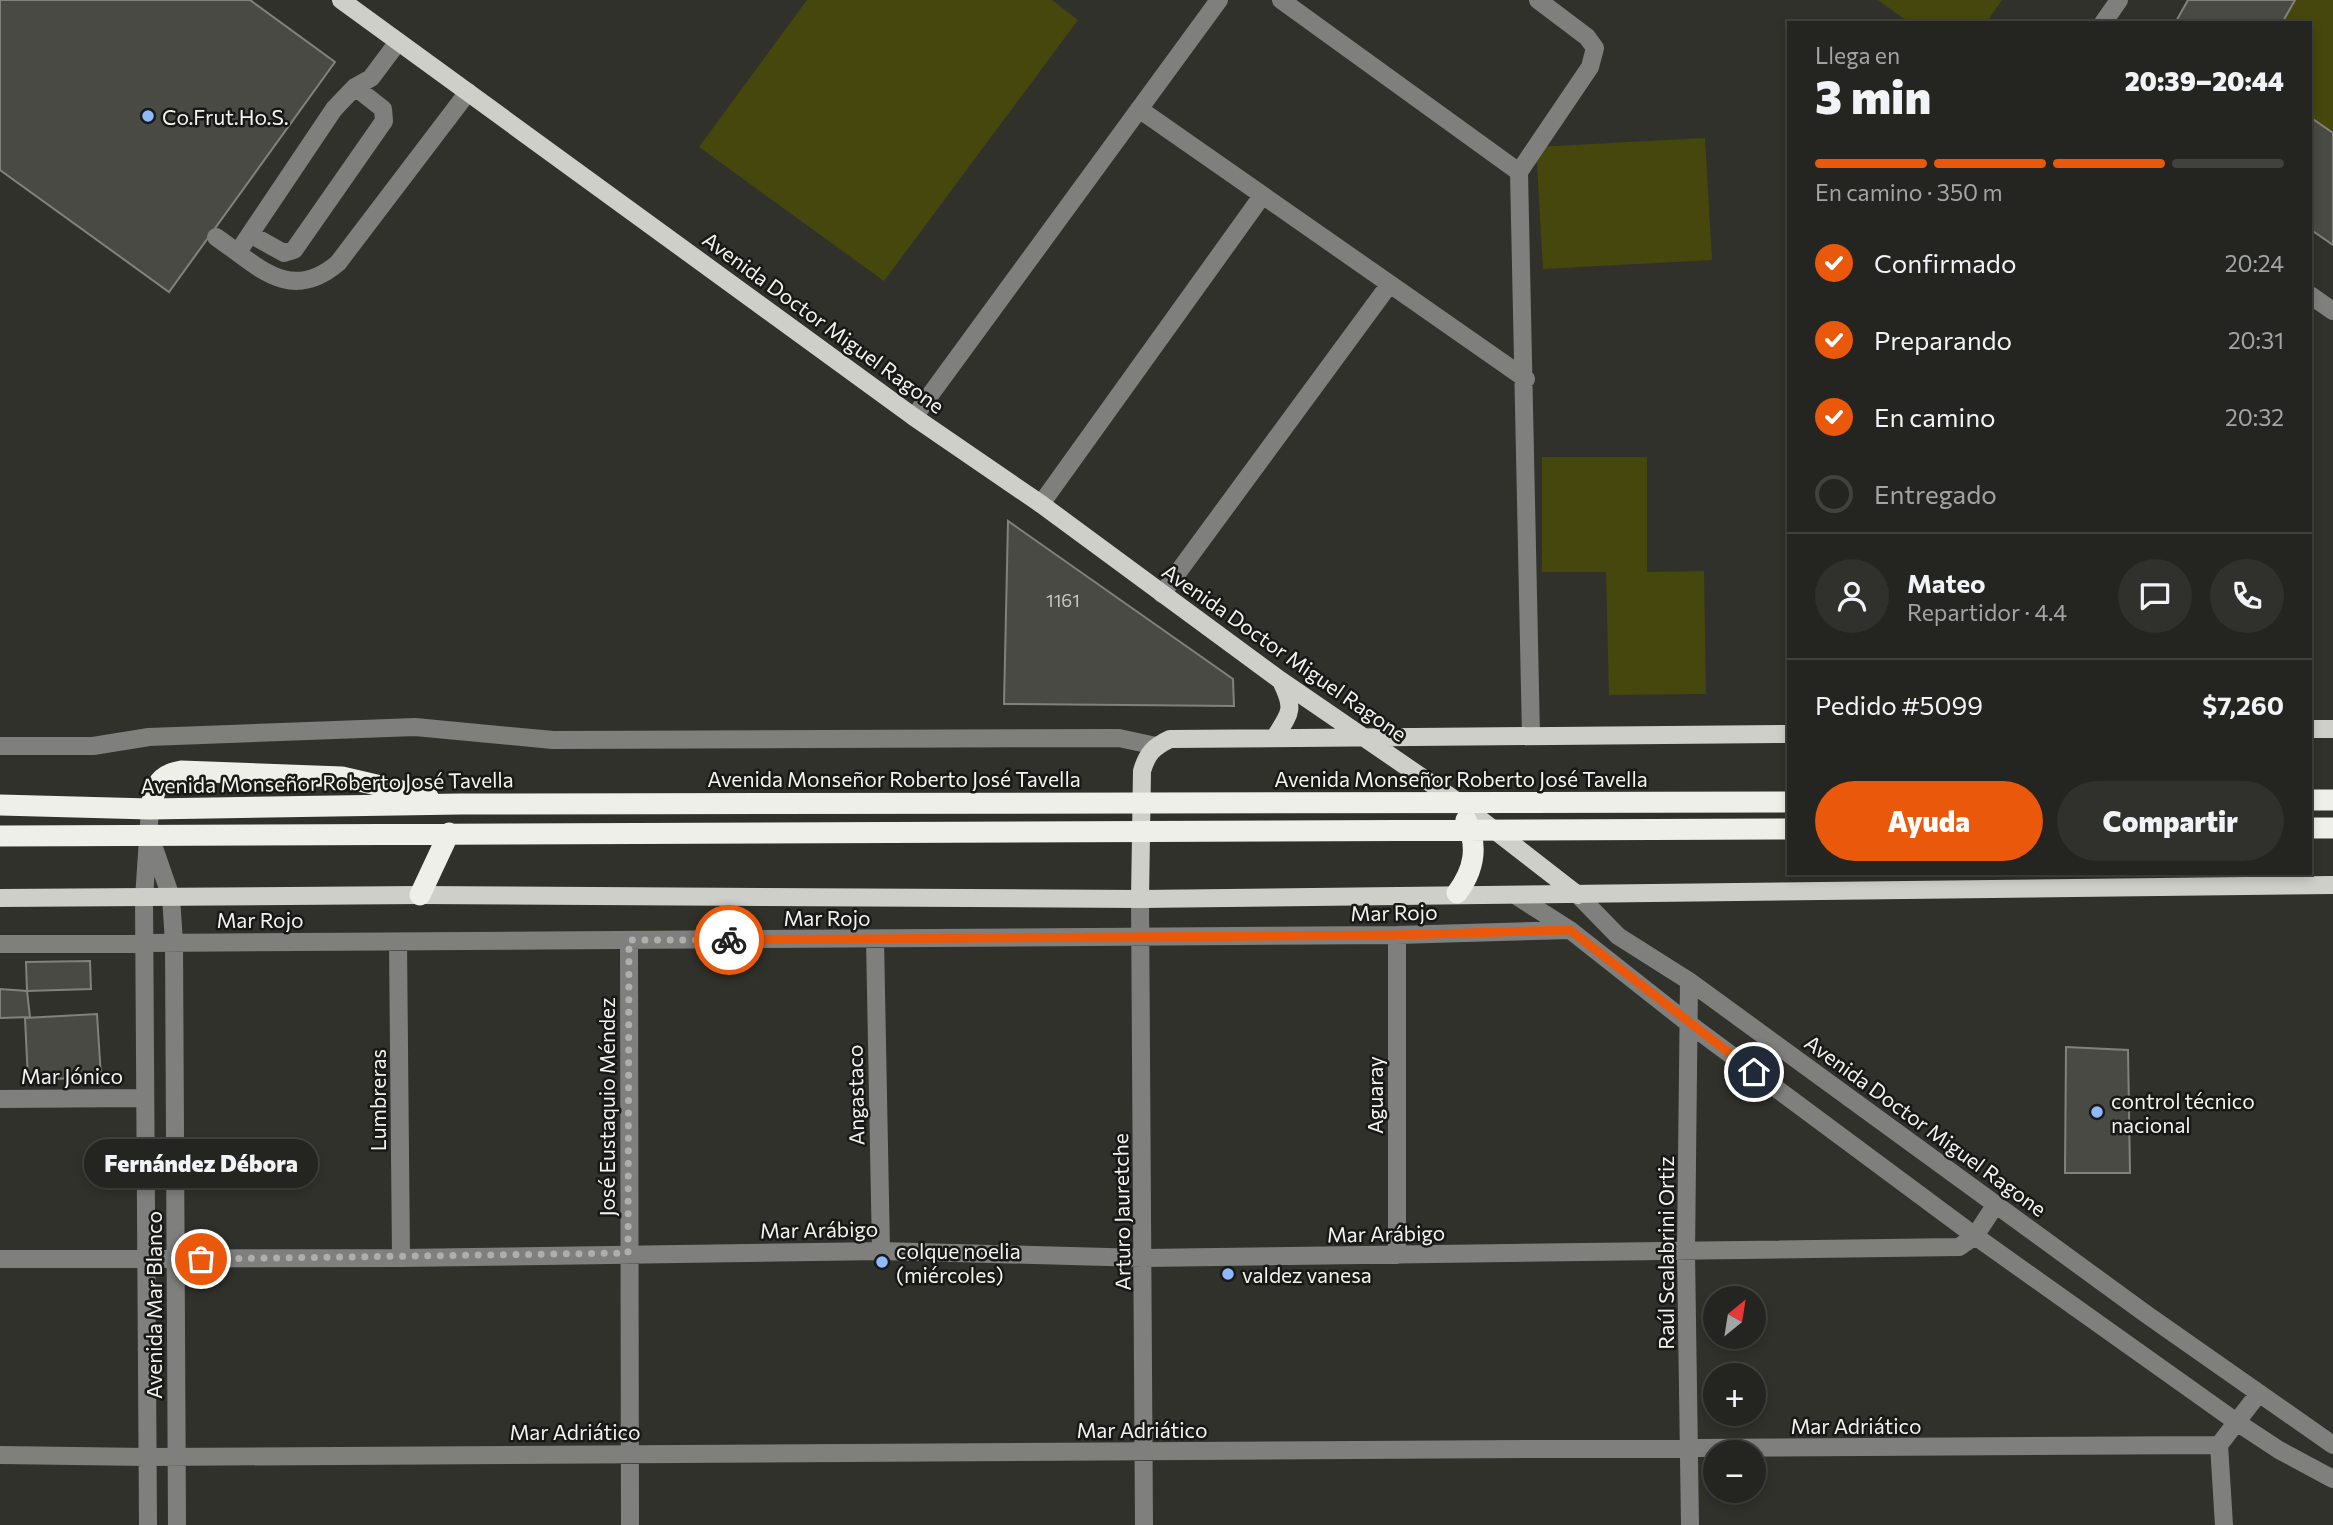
<!DOCTYPE html>
<html lang="es">
<head>
<meta charset="utf-8">
<style>
  :root { --surface:#242520; --page:#30312d; --text:#f1f3f6; --muted:#a3a5a5; --line:#41423e; --accent:#ea580c }
  body { margin:0; font-family:Commissioner,sans-serif; background:var(--page); color:var(--text); height:100vh; display:flex; flex-direction:column; font-size:26px; white-space:nowrap }
  * { box-sizing:border-box; margin:0 }
  p { font-size:23px; color:var(--muted) }
  .icon { flex:none; width:38px; height:38px; fill:none; stroke:currentColor; stroke-width:2; stroke-linecap:round; stroke-linejoin:round }
  .map { position:relative; flex:1; overflow:hidden }
  .panel { position:absolute; left:1787px; top:21px; width:525px; height:854px; display:flex; flex-direction:column; background:var(--surface); border-radius:0px; box-shadow:0 4px 10px #0003,0 0 0 2px var(--line) }
  .panel>* { flex:none }
  .needle { width:46px; rotate:30deg }
  .controls { position:absolute; left:1703px; top:1286px; display:grid; gap:14px }
  .controls a { display:grid; place-items:center; width:63px; height:63px; border-radius:50%; background:var(--surface); box-shadow:0 4px 10px #0003,0 0 0 2px var(--line); font-size:35px }
  .pin { position:absolute; display:grid; place-items:center; width:60px; height:60px; color:#fff; margin:-30px; border:4px solid #fff; border-radius:50%; box-shadow:0 2px 7px #0007 }
  .courier { position:absolute; display:grid; place-items:center; width:70px; height:70px; margin:-35px; border:5px solid #ea580c; border-radius:50%; background:#fff; color:#222; box-shadow:0 2px 9px #0007 }
  .bubble { position:absolute; height:49px; border-radius:24px; background:var(--surface); box-shadow:0 4px 10px #0003,0 0 0 2px var(--line); font-size:23px; font-weight:800; line-height:49px; text-align:center }
  .summary em { font-style:normal; font-weight:800 }
  .summary div { display:flex; flex-direction:column-reverse }
  .summary { display:flex; align-items:center; justify-content:space-between; height:119px; padding:0 28px }
  h1 { font-size:46px; font-weight:800; line-height:52px }
  .bar { display:grid; grid-template-columns:repeat(4,1fr); gap:10px 7px; align-content:center; height:84px; padding:0 28px }
  .bar i { height:9px; border-radius:5px; background:var(--line) }
  .bar .selected { background:var(--accent) }
  .bar p { grid-column:span 4 }
  .line { display:flex; align-items:center; gap:18px; padding:0 28px; border-top:2px solid var(--line) }
  .line div { flex:1 }
  .round { display:grid; place-items:center; flex:none; width:74px; height:74px; border-radius:37px; background:var(--page) }
  ol { padding:0 28px; list-style:none }
  li { display:flex; align-items:center; gap:21px; height:77px }
  li p { margin-inline-start:auto }
  li .icon { padding:7px; border-radius:50%; background:var(--accent); color:#fff; stroke-width:4 }
  li:last-child { color:var(--muted) }
  li i { width:38px; height:38px; border:4px solid var(--line); border-radius:50% }
  .action { display:flex; gap:14px; margin-top:auto; padding:14px 28px }
  .action a { flex:1; height:80px; border-radius:42px; background:var(--accent); color:#fff; font-size:28px; font-weight:800; line-height:80px; text-align:center }
  .action a+a { background:var(--page); color:var(--text) }
  .map>svg:first-child { display:block }
</style>
</head>
<body>
<div class="map">
<svg width="2333" height="1525" viewBox="0 0 2333 1525">
  <rect width="100%" height="100%" fill="#30312b"/>
  <path fill="#46470d" d="M807,0H1052L1078,20L884,281L699,147Z
    M1878,0H2002L1986,23H1910Z
    M2188,0H2333V245L2310,229V23H2175Z
    M1705,138L1712,260L1543,269L1536,147Z
    M1542,457H1647V572L1704,571L1706,694L1609,695L1606,572H1542Z"/>
  <path fill="#4a4a44" stroke="#81827b" stroke-width="2" d="M0,0H250L335,62L169,292L0,170Z
    M2188,0H2295L2282,23H2175Z
    M2310,117L2333,133V245L2310,229Z
    M1008,521L1233,679L1234,706L1004,704Z
    M90,961L91,989L27,991L26,962Z
    M0,989L27,991L30,1017L0,1018Z
    M97,1014L101,1077L28,1080L25,1018Z
    M2066,1047L2128,1050L2130,1173H2065Z"/>
  <g fill="none" stroke-linecap="round" stroke-linejoin="round">
    <path stroke="#7f807d" stroke-width="18" d="M1281,0L1519,172
      M2103,23L2119,0
      M1139,109L1526,379
      M250,234L284,253L294,250L384,121L383,109L355,87
      M216,237C258,266 290,304 338,263L468,92
      M238,252L334,109L355,87L371,78L398,42
      M2310,295L2333,311
      M914,417L1219,0
      M1041,504L1262,196
      M1162,594L1389,285
      M1531,736L1519,172L1590,67L1595,48L1587,37L1538,0
      M0,746H93L149,737L415,727L553,740L1119,738L1156,746
      M152,842L171,897L174,942L177,1525
      M1515,895L1570,930L1688,1023L1975,1236L2238,1423L2279,1450L2333,1479
      M1578,895L1618,936L1689,981L2146,1314L2333,1445
      M1140,899L1144,1525
      M1397,935V1255
      M875,939L881,1251
      M629,940L630,1525
      M398,942L401,1258
      M0,944L1397,935L1570,930
      M1689,981L1686,1253L1690,1525
      M0,1099L144,1098
      M0,1259L401,1258L881,1251L1144,1258L1959,1247L1975,1236L1996,1204
      M2219,1445L2224,1525
      M0,1455L148,1457L2219,1445L2259,1393
      M148,1525L144,898L150,809"/>
    <path stroke="#cfcfc9" stroke-width="18" d="M341,0L914,417L1041,504L1280,680L1458,802L1578,895
      M2310,729H2333
      M1275,737C1290,713 1295,710 1282,683
      M0,898L420,895L1140,899L2333,885
      M1140,899L1142,771C1147,754 1153,747 1170,739L1788,734"/>
    <path stroke="#eeefe8" stroke-width="21" d="M2310,800H2333
      M0,805L150,809L461,804L1788,802
      M150,809C156,787 157,775 181,771L342,777L428,797
      M2310,828H2333
      M0,836L1788,829
      M1457,893C1474,870 1479,847 1466,820
      M420,895L449,833"/>
  </g>
  <g fill="none" stroke-linecap="round" stroke-linejoin="round">
    <path stroke="#afafaa" stroke-width="7" stroke-dasharray="0 12.6" d="M201,1259L628,1253L629,940H729"/>
    <path stroke="#ea580c" stroke-width="9" d="M729,940L1397,935L1570,930L1754,1072"/>
  </g>
  <g fill="#8fb8fd" stroke="#181816" stroke-width="2.5">
    <circle cx="148" cy="116" r="7"/>
    <circle cx="2097" cy="1112" r="7"/>
    <circle cx="882" cy="1262" r="7"/>
    <circle cx="1228" cy="1274" r="7"/>
  </g>
  <g text-anchor="middle" dominant-baseline="central" stroke-width="5" stroke-linejoin="round" paint-order="stroke">
    <g font-size="18" fill="#c9c9c4">
      <text x="1063" y="600">1161</text>
    </g>
    <g font-size="21" fill="#f3f3ef" stroke="#181816" text-anchor="start">
      <text x="162" y="116">Co.Frut.Ho.S.</text>
      <text x="2111" y="1100">control técnico<tspan x="2111" dy="24">nacional</tspan></text>
      <text x="896" y="1250">colque noelia<tspan x="896" dy="24">(miércoles)</tspan></text>
      <text x="1242" y="1274">valdez vanesa</text>
    </g>
    <g font-size="21" fill="#f3f3ef" stroke="#181816">
      <text transform="translate(824 322) rotate(36)">Avenida Doctor Miguel Ragone</text>
      <text transform="translate(1285 652) rotate(35)">Avenida Doctor Miguel Ragone</text>
      <text x="894" y="778">Avenida Monseñor Roberto José Tavella</text>
      <text x="1461" y="778">Avenida Monseñor Roberto José Tavella</text>
      <text transform="translate(327 782) rotate(-1)">Avenida Monseñor Roberto José Tavella</text>
      <text transform="translate(1394 912) rotate(-1)">Mar Rojo</text>
      <text x="827" y="917">Mar Rojo</text>
      <text x="260" y="919">Mar Rojo</text>
      <text x="72" y="1075">Mar Jónico</text>
      <text transform="translate(855 1095) rotate(-91)">Angastaco</text>
      <text transform="translate(1374 1095) rotate(-90)">Aguaray</text>
      <text transform="translate(377 1100) rotate(-90)">Lumbreras</text>
      <text transform="translate(606 1107) rotate(-90)">José Eustaquio Méndez</text>
      <text transform="translate(1926 1125) rotate(36)">Avenida Doctor Miguel Ragone</text>
      <text transform="translate(1121 1212) rotate(-91)">Arturo Jauretche</text>
      <text transform="translate(819 1229) rotate(-1)">Mar Arábigo</text>
      <text transform="translate(1386 1233) rotate(-1)">Mar Arábigo</text>
      <text transform="translate(1665 1253) rotate(-90)">Raúl Scalabrini Ortiz</text>
      <text transform="translate(153 1305) rotate(-90)">Avenida Mar Blanco</text>
      <text x="1856" y="1425">Mar Adriático</text>
      <text x="1142" y="1429">Mar Adriático</text>
      <text x="575" y="1431">Mar Adriático</text>
    </g>
  </g>
</svg>
<div class="controls">
<a><svg class="needle" viewBox="-14 -14 28 28"><path d="M0-13l5 13h-10z" fill="#e53935"/><path d="M0 13l5-13h-10z" fill="#a3a5a5"/></svg></a>
<a>+</a>
<a>−</a>
</div>
<div class="pin" style="left:201px;top:1259px;background:#ea580c"><svg class="icon" aria-label="bag" viewBox="0 0 24 24"><path d="M5 8h14l-1 12H6zM9 8a3 3 0 0 1 6 0"/></svg></div>
<div class="pin" style="left:1754px;top:1072px;background:#1f2937"><svg class="icon" aria-label="home" viewBox="0 0 24 24"><path d="M3 11l9-7 9 7M6 9v11h12V9"/></svg></div>
<div class="courier" style="left:729px;top:940px"><svg class="icon" aria-label="bike" viewBox="0 0 24 24"><circle cx="6" cy="16" r="4"/><circle cx="18" cy="16" r="4"/><path d="M6 16l4-8h5l3 8M10 8l3 8H6M13 5h3"/></svg></div>
<div class="bubble" style="left:84px;top:1139px;width:234px">Fernández Débora</div>
<section class="panel">
<div class="summary"><div><h1>3 min</h1><p>Llega en</p></div><em>20:39–20:44</em></div>
<div class="bar"><i class="selected"></i><i class="selected"></i><i class="selected"></i><i></i><p>En camino · 350 m</p></div>
<ol>
<li><svg class="icon" aria-label="check" viewBox="0 0 24 24"><path d="M5 12l5 5 9-10"/></svg>Confirmado<p>20:24</p></li>
<li><svg class="icon" aria-label="check" viewBox="0 0 24 24"><path d="M5 12l5 5 9-10"/></svg>Preparando<p>20:31</p></li>
<li><svg class="icon" aria-label="check" viewBox="0 0 24 24"><path d="M5 12l5 5 9-10"/></svg>En camino<p>20:32</p></li>
<li><i></i>Entregado</li>
</ol>
<div class="line" style="height:126px"><a class="round"><svg class="icon" aria-label="person" viewBox="0 0 24 24"><circle cx="12" cy="8" r="4"/><path d="M4 21q1-7 8-7t8 7"/></svg></a><div><b>Mateo</b><p>Repartidor · 4.4</p></div><a class="round"><svg class="icon" aria-label="chat" viewBox="0 0 24 24"><path d="M4 5h16v11H9l-5 4z"/></svg></a><a class="round"><svg class="icon" aria-label="phone" viewBox="0 0 24 24"><path d="M5 4h4l2 5-3 2q2 4 5 5l2-3 5 2v4C11 20 4 13 5 4z"/></svg></a></div>
<div class="line" style="height:91px"><div>Pedido #5099</div><b>$7,260</b></div>
<div class="action"><a>Ayuda</a><a>Compartir</a></div>
</section>
</div>
</body>
</html>
